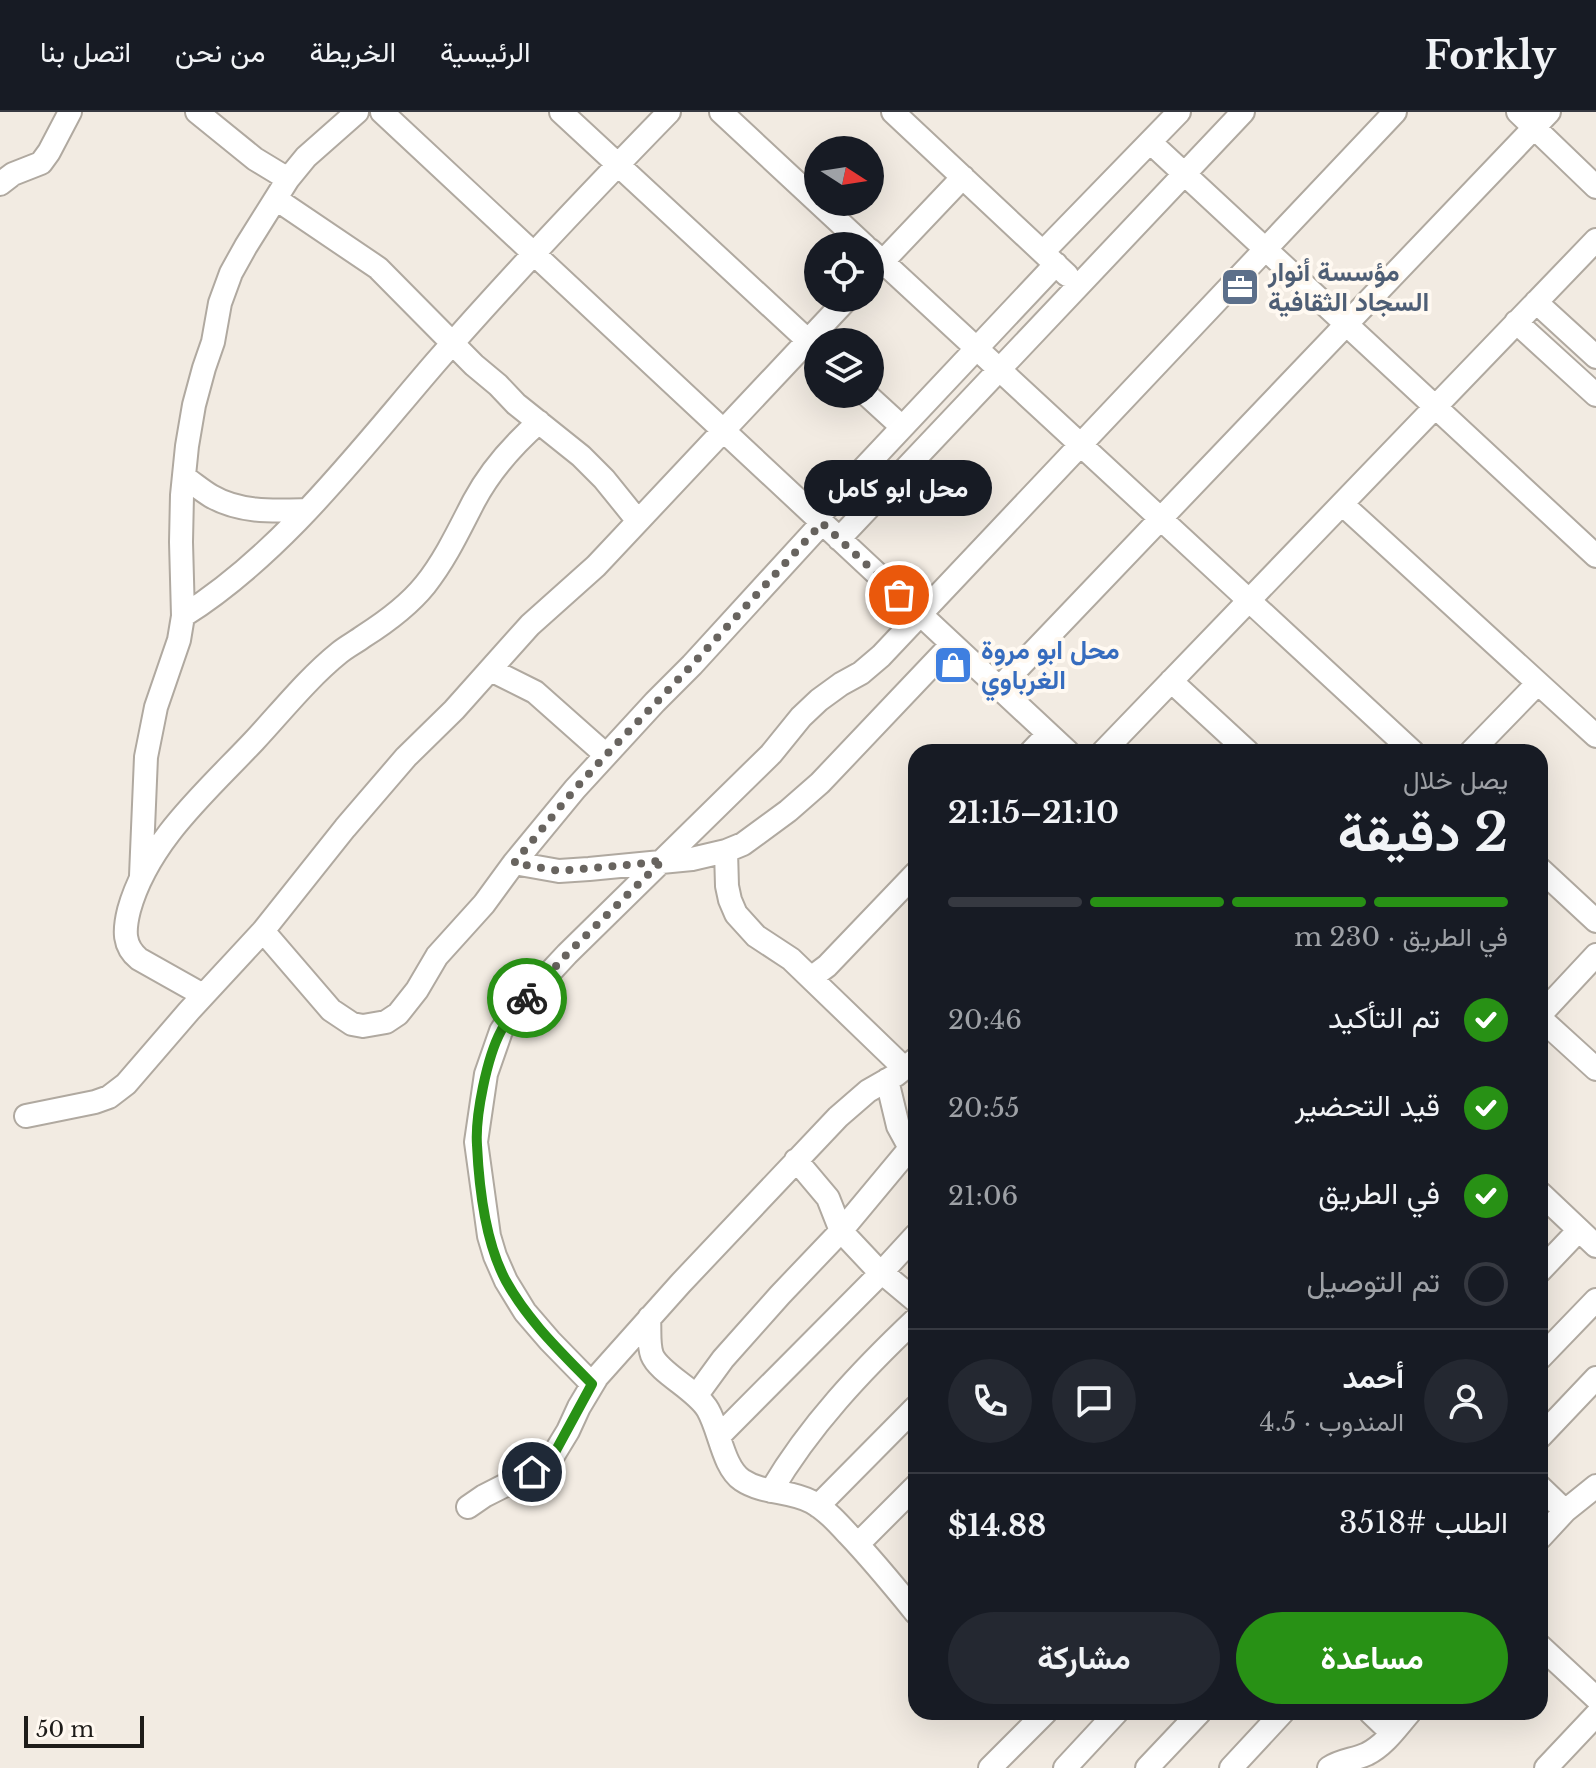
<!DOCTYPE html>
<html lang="ar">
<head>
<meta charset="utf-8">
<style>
  :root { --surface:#171b24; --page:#242831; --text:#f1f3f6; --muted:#9ea1a6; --line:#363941; --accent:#289115 }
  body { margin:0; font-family:"Libre Baskerville",Vazirmatn,serif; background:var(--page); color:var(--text); direction:rtl; height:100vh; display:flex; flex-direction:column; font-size:30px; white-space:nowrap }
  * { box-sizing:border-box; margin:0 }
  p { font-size:26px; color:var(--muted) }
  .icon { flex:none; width:44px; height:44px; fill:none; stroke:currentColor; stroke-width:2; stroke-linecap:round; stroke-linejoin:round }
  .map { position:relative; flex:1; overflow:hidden; direction:ltr }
  .details { position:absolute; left:908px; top:632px; width:640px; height:976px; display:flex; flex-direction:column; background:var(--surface); border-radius:24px; box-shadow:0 8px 32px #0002; direction:rtl }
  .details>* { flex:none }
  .needle { width:52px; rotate:102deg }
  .controls { position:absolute; left:804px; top:24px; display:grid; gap:16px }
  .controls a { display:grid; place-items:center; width:80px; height:80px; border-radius:50%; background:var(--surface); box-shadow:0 8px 32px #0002; font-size:40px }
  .scale { position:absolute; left:24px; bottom:20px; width:120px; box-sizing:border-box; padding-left:8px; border:4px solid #1e1c19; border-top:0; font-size:22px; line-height:28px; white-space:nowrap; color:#1e1c19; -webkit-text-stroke:6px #fff9f1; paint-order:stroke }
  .pin { position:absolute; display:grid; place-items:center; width:68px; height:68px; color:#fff; margin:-34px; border:4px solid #fff; border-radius:50%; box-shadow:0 2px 8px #0007 }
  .courier { position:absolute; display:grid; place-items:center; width:80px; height:80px; margin:-40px; border:6px solid #289115; border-radius:50%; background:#fff; color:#222; box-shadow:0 2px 10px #0007 }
  .bubble { position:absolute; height:56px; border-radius:28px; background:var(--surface); box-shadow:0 8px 32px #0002; font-size:26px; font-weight:700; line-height:56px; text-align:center; direction:rtl }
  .head em { font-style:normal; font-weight:700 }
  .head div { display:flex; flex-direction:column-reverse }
  .head { display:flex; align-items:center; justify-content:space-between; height:136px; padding:0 40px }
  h1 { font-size:52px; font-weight:700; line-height:60px }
  .bar { display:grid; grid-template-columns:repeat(4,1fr); gap:12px 8px; align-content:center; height:96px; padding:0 40px }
  .bar i { height:10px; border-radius:6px; background:var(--line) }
  .bar .current { background:var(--accent) }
  .bar p { grid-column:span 4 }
  .line { display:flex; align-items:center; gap:20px; padding:0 40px; border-top:2px solid var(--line) }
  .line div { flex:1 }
  .round { display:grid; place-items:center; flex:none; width:84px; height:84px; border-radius:42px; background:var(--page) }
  ol { padding:0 40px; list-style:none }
  li { display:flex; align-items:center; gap:24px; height:88px }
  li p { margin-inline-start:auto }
  li .icon { padding:8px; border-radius:50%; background:var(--accent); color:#fff; stroke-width:4 }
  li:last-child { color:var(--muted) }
  li i { width:44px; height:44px; border:4px solid var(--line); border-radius:50% }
  .primary-button { display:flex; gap:16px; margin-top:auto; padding:16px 40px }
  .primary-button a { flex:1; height:92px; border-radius:48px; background:var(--accent); color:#fff; font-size:32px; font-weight:700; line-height:92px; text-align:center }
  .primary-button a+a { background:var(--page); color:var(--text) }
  header { display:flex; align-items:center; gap:48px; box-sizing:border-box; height:112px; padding:0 40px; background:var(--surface); border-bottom:2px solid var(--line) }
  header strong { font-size:38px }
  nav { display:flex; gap:44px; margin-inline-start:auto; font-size:28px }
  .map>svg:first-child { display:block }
</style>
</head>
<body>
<header>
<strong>Forkly</strong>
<nav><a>الرئيسية</a><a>الخريطة</a><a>من نحن</a><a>اتصل بنا</a></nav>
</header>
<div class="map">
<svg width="1596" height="1656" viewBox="0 0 1596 1656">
  <rect width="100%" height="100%" fill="#f2ebe2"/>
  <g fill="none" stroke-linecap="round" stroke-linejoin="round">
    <g stroke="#b0a9a0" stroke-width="26">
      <path id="minor" d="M197,0L255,47L288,67
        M382,0L1068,640
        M561,0L817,237
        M721,0L865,134
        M893,0L1067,163
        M1518,0L1596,75
        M1150,30L1596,444
        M0,72L13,62L41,51L49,40L70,0
        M276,87L378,156L474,253L498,273L516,292L581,344L604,367L638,409
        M870,138L1413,640
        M1043,140L1179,0
        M870,163L963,65
        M1536,190L1596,245
        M1516,210L1596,283
        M866,282L902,315
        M184,365C193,371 201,378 211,384C240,401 274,399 306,398
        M1342,392L1596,624
        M817,406L1056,152
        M839,427L1243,0
        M183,504C282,442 360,338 436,250C511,164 590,81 669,0
        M491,558L535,580L606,643
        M1171,569L1248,640
        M999,576L1549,0
        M1031,640L1048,622
        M1103,640L1596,128
        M1471,640L1538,571
        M726,739L727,774L730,788L736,802L756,824L791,847L904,956
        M514,751L559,759L589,757L692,747L726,739L743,732L788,699L820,671L952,532
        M1540,757L1596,809
        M141,764L146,645L156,595L179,528L183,504L181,430L182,383L187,334L194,293L204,256L213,230L220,191L231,161L246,134L288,67L306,45L357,0
        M263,819L331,898L352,912L363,914L386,910L398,902L417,878L437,844L484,792L514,751L575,677L655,590L692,553L822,411
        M811,866L827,854L916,761
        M203,883L139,847C123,834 124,818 129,798C148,729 207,679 254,629C281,600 308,566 339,541C346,535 356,530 364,524C386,510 408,494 425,473C445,448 459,418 474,389C490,359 514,332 539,310
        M1540,903L1596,843
        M1540,906L1596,957
        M887,968L898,1014L910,1036
        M26,1004L95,990L109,985L126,972L189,899L263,819L345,716L406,645L454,598L530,513L596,454L848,186
        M796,1048L828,1086L841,1119L873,1153L916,1189
        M1540,1081L1596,1134
        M1540,1159L1579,1118
        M649,1206C650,1218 648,1232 652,1243C659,1261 697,1278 708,1298C720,1319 723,1355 742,1368C763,1382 790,1378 812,1390C826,1398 837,1410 848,1422C872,1447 894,1474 916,1501
        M1540,1246L1596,1188
        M592,1272L550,1229L525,1200L506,1169L495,1144L489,1124L476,1030L486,962L501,919L514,899L567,842L771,642L801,605L819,588L841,572L861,561L881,544L1395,0
        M696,1284L723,1247L780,1183L841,1119L916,1029
        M720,1323L882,1160L916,1123
        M1540,1325L1596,1266
        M1540,1375L1565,1399
        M771,1379C809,1314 862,1258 916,1207
        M818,1394L916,1295
        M468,1395L484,1384L545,1353L554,1342L568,1319L579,1295L597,1265L681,1171L838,1005L868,979L896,963L916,947
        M1540,1426L1565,1399L1596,1374
        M858,1432L916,1374
        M1540,1534L1596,1586
        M1370,1600L1392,1621
        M990,1656L1046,1600
        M1065,1656L1117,1600
        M1147,1656L1200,1600
        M1231,1656L1283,1600
        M1329,1656C1341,1648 1354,1648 1367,1642C1385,1633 1397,1615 1410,1600
        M1546,1656L1596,1603"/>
    </g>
    <use href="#minor" stroke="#fff" stroke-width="22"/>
  </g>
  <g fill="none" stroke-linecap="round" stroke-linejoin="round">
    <path stroke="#68645f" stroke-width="8" stroke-dasharray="0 14.4" d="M527,886L567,842L663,748L638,752L559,759L514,751L575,677L606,643L692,553L822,411L899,483"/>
    <path stroke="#289115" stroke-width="10" d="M527,886C517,896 507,907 501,919C487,945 475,1004 477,1033C479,1075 486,1132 506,1169C528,1209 561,1240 592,1272L554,1342L545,1353L532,1360"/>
  </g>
  <defs>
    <g id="office-square" transform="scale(2)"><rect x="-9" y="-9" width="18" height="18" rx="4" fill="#5c6f8a" stroke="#fff9f1"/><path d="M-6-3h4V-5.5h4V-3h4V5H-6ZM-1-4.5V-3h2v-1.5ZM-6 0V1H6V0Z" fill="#fff"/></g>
    <g id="shop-square" transform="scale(2)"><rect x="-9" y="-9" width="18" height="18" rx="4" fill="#3f7fe0" stroke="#fff9f1"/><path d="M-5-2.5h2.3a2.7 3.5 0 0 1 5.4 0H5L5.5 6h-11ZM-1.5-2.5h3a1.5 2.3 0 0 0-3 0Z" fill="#fff"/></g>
  </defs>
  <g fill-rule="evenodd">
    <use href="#office-square" x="1240" y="175"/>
    <use href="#shop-square" x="953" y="553"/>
  </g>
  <g text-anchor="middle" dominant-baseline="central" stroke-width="8" stroke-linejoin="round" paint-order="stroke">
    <g font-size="26" font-weight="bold" fill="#4e5e75" stroke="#fff9f1" text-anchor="start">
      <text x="1268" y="160">مؤسسة أنوار<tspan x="1268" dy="30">السجاد الثقافية</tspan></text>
    </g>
    <g font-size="26" font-weight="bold" fill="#366cbe" stroke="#fff9f1" text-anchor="start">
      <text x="981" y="538">محل ابو مروة<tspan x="981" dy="30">الغرباوي</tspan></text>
    </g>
  </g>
</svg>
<div class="controls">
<a><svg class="needle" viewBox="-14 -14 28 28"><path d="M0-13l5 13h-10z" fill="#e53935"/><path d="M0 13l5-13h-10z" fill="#9ea1a6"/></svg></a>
<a><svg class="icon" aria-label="locate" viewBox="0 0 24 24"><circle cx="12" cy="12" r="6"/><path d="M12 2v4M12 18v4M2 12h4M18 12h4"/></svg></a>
<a><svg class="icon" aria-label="layers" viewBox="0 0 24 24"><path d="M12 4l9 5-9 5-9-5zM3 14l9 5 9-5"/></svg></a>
</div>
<div class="scale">50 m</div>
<div class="pin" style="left:899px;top:483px;background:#ea580c"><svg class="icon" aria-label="bag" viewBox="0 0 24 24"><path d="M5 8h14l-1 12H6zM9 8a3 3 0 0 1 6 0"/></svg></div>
<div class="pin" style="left:532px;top:1360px;background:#1f2937"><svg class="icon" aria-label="home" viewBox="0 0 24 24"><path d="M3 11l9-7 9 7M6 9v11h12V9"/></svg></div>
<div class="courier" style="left:527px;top:886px"><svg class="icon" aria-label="bike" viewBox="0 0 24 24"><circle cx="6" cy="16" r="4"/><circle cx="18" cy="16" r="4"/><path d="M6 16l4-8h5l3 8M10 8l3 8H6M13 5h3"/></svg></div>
<div class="bubble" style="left:804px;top:348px;width:188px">محل ابو كامل</div>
<section class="details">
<div class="head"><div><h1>2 دقيقة</h1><p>يصل خلال</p></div><em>21:10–21:15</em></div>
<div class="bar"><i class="current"></i><i class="current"></i><i class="current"></i><i></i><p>في الطريق · 230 m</p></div>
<ol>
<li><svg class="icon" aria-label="check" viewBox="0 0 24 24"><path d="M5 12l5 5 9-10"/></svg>تم التأكيد<p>20:46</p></li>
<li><svg class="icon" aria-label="check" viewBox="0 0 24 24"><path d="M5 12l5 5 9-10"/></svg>قيد التحضير<p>20:55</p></li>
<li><svg class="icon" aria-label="check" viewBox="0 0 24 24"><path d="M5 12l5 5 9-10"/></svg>في الطريق<p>21:06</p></li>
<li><i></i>تم التوصيل</li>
</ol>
<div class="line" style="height:144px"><a class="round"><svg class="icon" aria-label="person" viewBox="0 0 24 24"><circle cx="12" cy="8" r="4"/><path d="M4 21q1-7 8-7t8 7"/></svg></a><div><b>أحمد</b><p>المندوب · 4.5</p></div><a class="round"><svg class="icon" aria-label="chat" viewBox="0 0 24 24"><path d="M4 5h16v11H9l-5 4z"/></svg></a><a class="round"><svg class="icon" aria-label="phone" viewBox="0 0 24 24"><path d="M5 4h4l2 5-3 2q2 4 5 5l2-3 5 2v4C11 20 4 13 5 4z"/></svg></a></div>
<div class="line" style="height:104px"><div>الطلب #3518</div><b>$14.88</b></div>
<div class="primary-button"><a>مساعدة</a><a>مشاركة</a></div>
</section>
</div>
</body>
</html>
